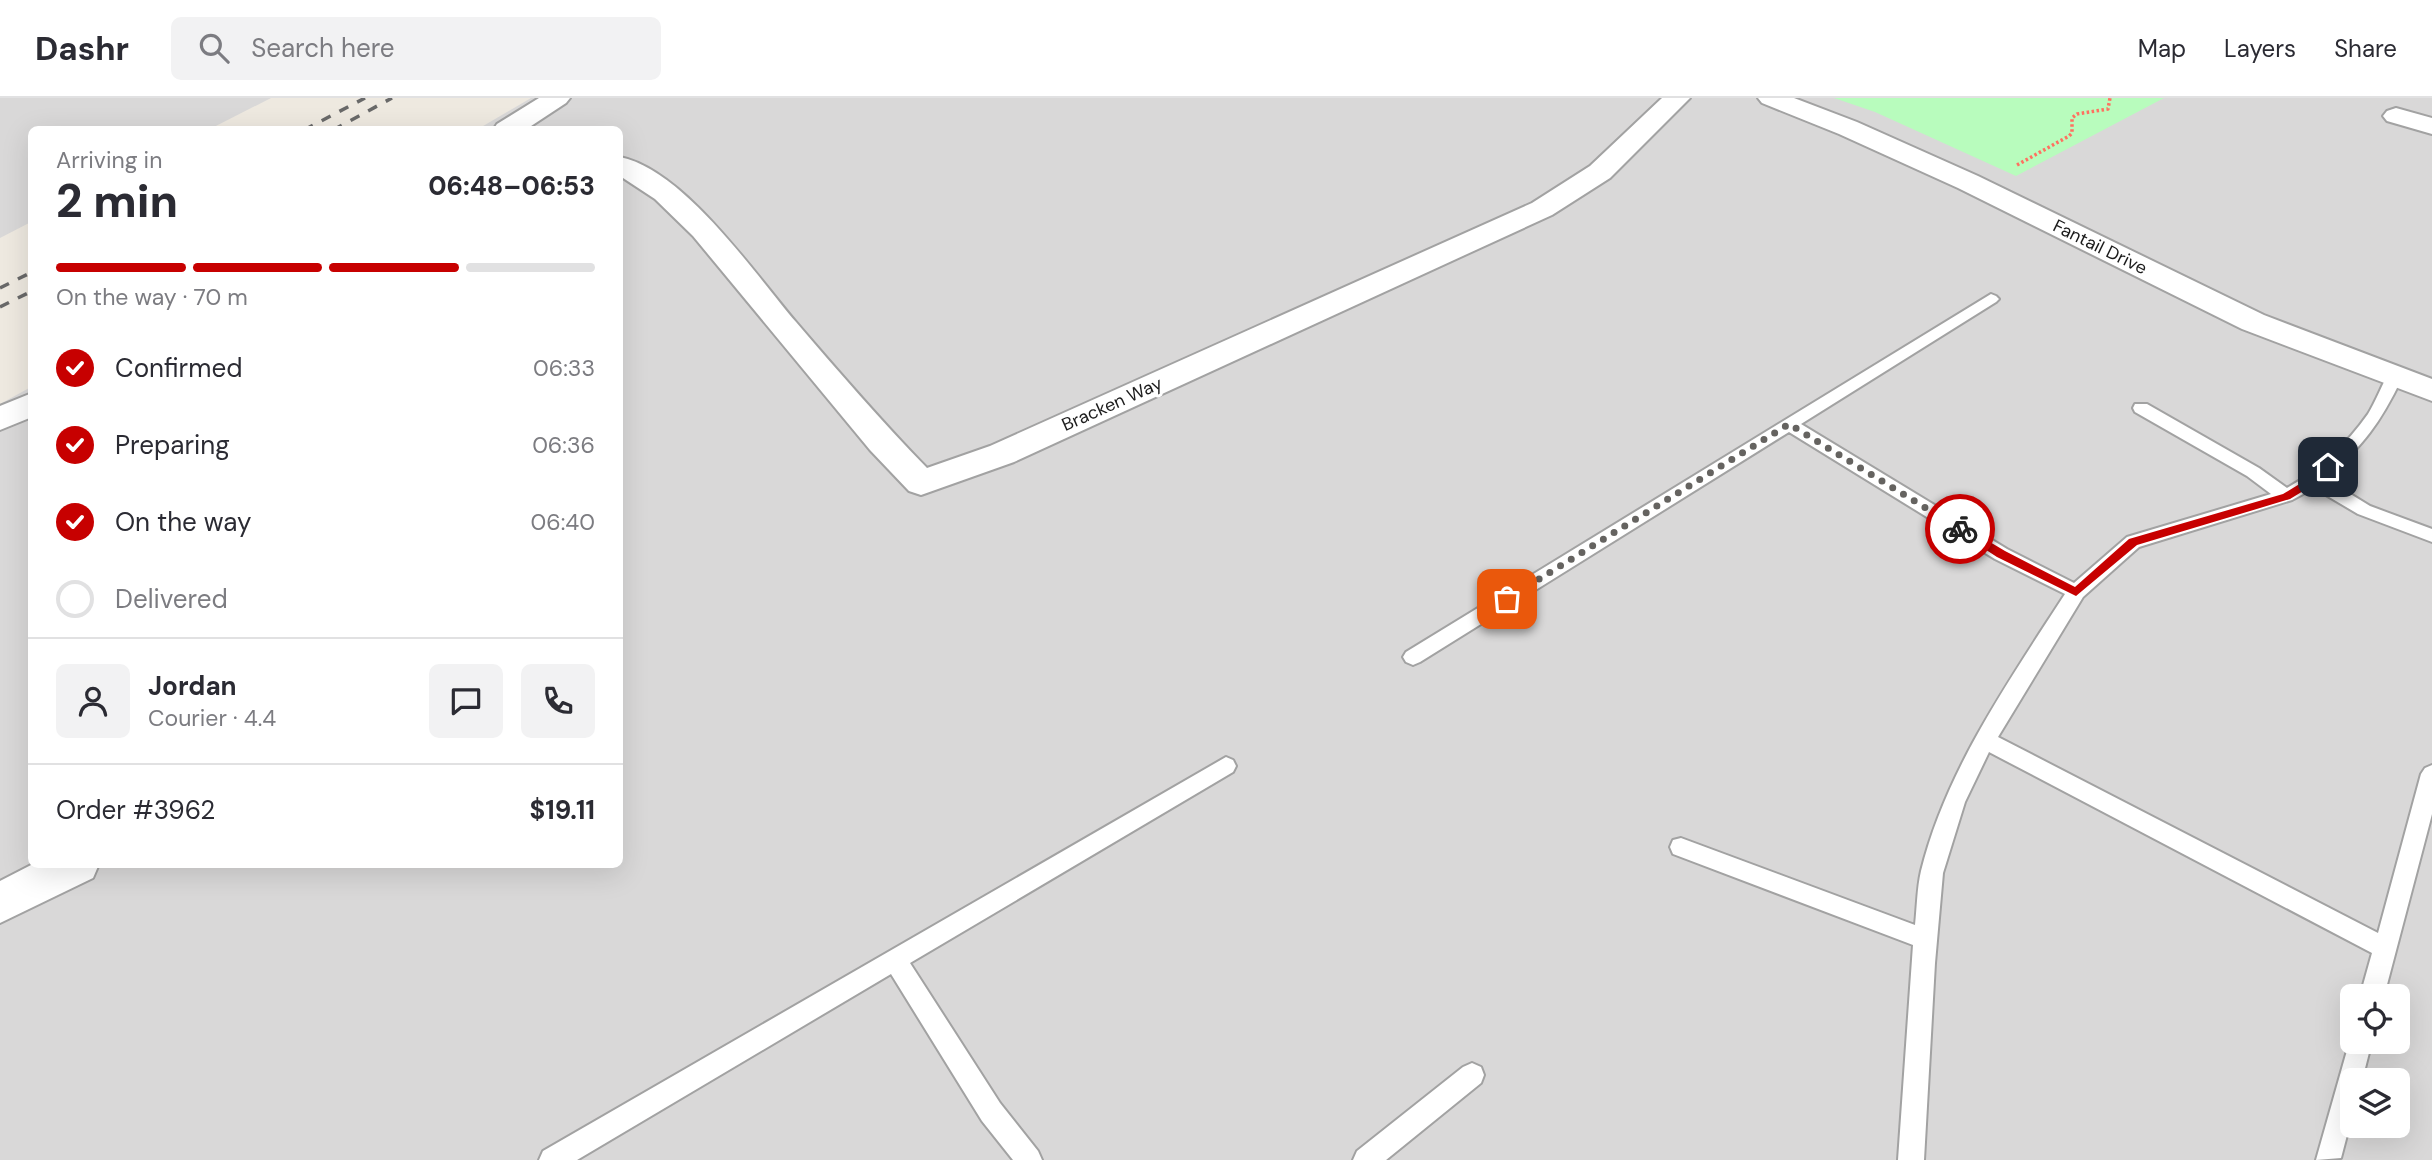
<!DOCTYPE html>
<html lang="en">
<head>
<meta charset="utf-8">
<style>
  :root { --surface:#fff; --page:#f2f2f3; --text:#2b2b33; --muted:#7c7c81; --line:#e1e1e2; --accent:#c70000 }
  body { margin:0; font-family:"DM Sans",sans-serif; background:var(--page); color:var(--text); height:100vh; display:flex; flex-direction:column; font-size:26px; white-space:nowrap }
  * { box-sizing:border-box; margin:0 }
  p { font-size:23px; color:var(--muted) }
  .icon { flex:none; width:38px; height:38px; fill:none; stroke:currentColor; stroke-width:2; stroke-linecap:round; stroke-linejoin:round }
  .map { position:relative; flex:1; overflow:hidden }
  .side { position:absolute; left:28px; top:28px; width:595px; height:742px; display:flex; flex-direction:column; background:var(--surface); border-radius:10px; box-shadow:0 7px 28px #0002 }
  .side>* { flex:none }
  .buttons { position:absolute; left:2340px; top:886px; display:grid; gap:14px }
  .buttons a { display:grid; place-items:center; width:70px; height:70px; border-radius:10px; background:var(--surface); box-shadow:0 7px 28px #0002; font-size:35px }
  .pin { position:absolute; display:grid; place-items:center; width:60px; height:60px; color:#fff; margin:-30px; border-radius:14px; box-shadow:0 4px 10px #0006 }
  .courier { position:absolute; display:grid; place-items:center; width:70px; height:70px; margin:-35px; border:5px solid #c70000; border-radius:50%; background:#fff; color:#222; box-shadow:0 2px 9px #0007 }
  .head em { font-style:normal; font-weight:800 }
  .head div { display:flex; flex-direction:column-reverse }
  .head { display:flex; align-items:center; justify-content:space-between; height:119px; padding:0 28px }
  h1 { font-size:46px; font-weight:800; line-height:52px }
  .bar { display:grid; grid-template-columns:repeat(4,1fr); gap:10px 7px; align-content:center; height:84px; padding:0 28px }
  .bar i { height:9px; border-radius:5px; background:var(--line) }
  .bar .current { background:var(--accent) }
  .bar p { grid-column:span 4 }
  .line { display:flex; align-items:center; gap:18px; padding:0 28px; border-top:2px solid var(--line) }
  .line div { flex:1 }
  .round { display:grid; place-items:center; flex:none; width:74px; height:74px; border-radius:10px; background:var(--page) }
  ol { padding:0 28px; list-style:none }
  li { display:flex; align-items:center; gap:21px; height:77px }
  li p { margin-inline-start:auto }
  li .icon { padding:7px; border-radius:50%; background:var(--accent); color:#fff; stroke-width:4 }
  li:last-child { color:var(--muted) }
  li i { width:38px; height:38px; border:4px solid var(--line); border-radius:50% }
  header { display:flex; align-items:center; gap:42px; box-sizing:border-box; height:98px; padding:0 35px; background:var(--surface); border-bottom:2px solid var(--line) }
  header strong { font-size:33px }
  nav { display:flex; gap:38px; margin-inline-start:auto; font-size:24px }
  .search { width:490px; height:63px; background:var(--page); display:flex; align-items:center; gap:18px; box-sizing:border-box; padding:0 24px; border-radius:10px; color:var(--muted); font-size:26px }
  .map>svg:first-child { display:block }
</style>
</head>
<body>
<header>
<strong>Dashr</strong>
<div class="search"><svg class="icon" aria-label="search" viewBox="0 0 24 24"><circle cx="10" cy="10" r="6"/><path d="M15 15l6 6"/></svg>Search here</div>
<nav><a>Map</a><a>Layers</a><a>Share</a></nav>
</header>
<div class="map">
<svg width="2432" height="1062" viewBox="0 0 2432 1062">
  <rect width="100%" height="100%" fill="#eee9e0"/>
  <path fill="#d9d8d8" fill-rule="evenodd" d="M0,0H271L210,31L32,32L31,124L0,140Z
    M531,0H2432V1062H0V306L31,289L32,766H620V32L478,31ZM2352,898H2398V943H2352ZM2352,982H2398V1027H2352Z"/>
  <path fill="#b8fcbd" d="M1834,0H2164L2016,78L1875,14Z"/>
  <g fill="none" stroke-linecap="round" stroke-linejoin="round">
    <g stroke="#a2a2a2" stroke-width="4">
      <path id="service" d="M1991,196L1996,198L1999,201L1996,204L1801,326L2007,451L2074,485L2127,439L2271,396L2247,378L2135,314L2133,310L2135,306H2147L2259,370L2287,390C2319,372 2347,346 2368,316C2376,303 2381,289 2388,276L2394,275L2402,280C2379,327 2364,346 2326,381L2370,408L2432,431V444L2358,416L2314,390L2292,402L2139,449L2083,499L1998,639L2378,835L2421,676L2425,670L2432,667V716L2384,898H2360L2372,855L1989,654L1965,704L1943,775L1935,865L1924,1062H1898L1913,847L1673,756L1670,749L1673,742L1681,740L1915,827C1917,809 1917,790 1921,773C1946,672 2009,583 2065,496L1995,461L1789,334L1420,564L1413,567L1406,564L1403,559L1406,554Z
        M1226,659L1233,662L1236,668L1233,674L910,865L1000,1005L1038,1053L1042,1062H1013L982,1023L891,876L577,1062H539L543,1053Z
        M2352,935V943H2372L2362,982H2352V1018L2341,1060L2316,1062Z
        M1472,965L1481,969L1484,977L1481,985L1386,1062H1353L1357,1053L1463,969Z"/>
    </g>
    <g stroke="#a2a2a2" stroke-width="4">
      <path id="minor" d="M539,0H570L566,5L525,32H493L497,26Z
        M1662,0H1690L1610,80L1552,117L1014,364L921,397L909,393L870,352L693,138L655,101L620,78V59C684,72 754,175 796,224C838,273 881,323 927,370L990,348L1532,105L1590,68Z
        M1758,0H1794L1857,24L1978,78L2264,217L2432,281V303L2242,231L1958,90L1839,36L1762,5Z
        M2396,10L2432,20V36L2387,23L2383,18L2387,13Z
        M32,295V319L0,332V308Z
        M33,766H99L93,780L0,825V783Z"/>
    </g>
    <path stroke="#ff7060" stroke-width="3.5" stroke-dasharray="2.5 2.5" stroke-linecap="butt" d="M2017,67L2069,38L2072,35V20L2077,16L2108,11L2110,0"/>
    <use href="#service" fill="#fff" fill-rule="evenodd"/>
    <use href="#minor" fill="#fff" fill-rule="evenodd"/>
    <path stroke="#696969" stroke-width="3.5" stroke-dasharray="10 10" stroke-linecap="butt" d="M304,32L365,0
      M333,32L392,0
      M0,190L32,174
      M0,209L32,193"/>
  </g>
  <path fill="#c70000" d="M2325,367L2333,369L2318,384L2290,401L2137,447L2076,498L1997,459L1954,431L1960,427L1963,428L2005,453L2075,489L2129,441L2283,396L2311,379Z"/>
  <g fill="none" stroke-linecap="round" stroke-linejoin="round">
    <path stroke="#656360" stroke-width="7" stroke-dasharray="0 12.6" d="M1507,501L1789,326L1960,431"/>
  </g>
  <g text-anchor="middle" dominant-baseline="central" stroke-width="6" stroke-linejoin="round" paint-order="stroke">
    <g font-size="18" fill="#1b1b1b" stroke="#fff">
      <text transform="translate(2100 149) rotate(26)">Fantail Drive</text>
      <text transform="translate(1112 306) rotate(-24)">Bracken Way</text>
    </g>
  </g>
</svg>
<div class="buttons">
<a><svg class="icon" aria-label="locate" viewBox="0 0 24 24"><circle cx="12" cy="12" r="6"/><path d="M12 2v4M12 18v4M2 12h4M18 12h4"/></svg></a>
<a><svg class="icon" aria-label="layers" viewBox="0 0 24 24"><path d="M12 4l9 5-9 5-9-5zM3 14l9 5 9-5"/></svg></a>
</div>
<div class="pin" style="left:1507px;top:501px;background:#ea580c"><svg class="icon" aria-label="bag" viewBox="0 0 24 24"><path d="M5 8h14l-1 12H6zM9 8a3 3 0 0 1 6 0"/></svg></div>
<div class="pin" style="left:2328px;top:369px;background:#1f2937"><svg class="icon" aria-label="home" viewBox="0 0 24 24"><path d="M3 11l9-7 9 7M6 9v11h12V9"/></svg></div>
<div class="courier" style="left:1960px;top:431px"><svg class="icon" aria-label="bike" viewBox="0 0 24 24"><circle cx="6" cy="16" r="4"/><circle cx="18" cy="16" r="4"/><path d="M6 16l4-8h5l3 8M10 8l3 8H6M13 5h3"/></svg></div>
<section class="side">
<div class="head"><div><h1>2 min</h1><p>Arriving in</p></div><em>06:48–06:53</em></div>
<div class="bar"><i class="current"></i><i class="current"></i><i class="current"></i><i></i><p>On the way · 70 m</p></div>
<ol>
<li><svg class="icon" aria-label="check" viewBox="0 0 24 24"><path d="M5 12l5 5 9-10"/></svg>Confirmed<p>06:33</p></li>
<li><svg class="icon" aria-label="check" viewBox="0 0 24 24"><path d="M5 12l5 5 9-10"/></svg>Preparing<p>06:36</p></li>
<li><svg class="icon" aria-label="check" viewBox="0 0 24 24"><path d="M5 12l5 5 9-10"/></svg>On the way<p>06:40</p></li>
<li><i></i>Delivered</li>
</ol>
<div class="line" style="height:126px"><a class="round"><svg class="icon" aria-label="person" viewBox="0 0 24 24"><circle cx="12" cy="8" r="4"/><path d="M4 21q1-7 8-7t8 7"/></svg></a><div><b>Jordan</b><p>Courier · 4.4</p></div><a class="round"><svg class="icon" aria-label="chat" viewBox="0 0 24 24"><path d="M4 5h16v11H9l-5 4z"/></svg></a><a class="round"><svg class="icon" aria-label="phone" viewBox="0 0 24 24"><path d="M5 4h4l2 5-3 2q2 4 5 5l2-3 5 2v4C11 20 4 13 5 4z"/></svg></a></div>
<div class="line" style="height:91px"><div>Order #3962</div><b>$19.11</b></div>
</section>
</div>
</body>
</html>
